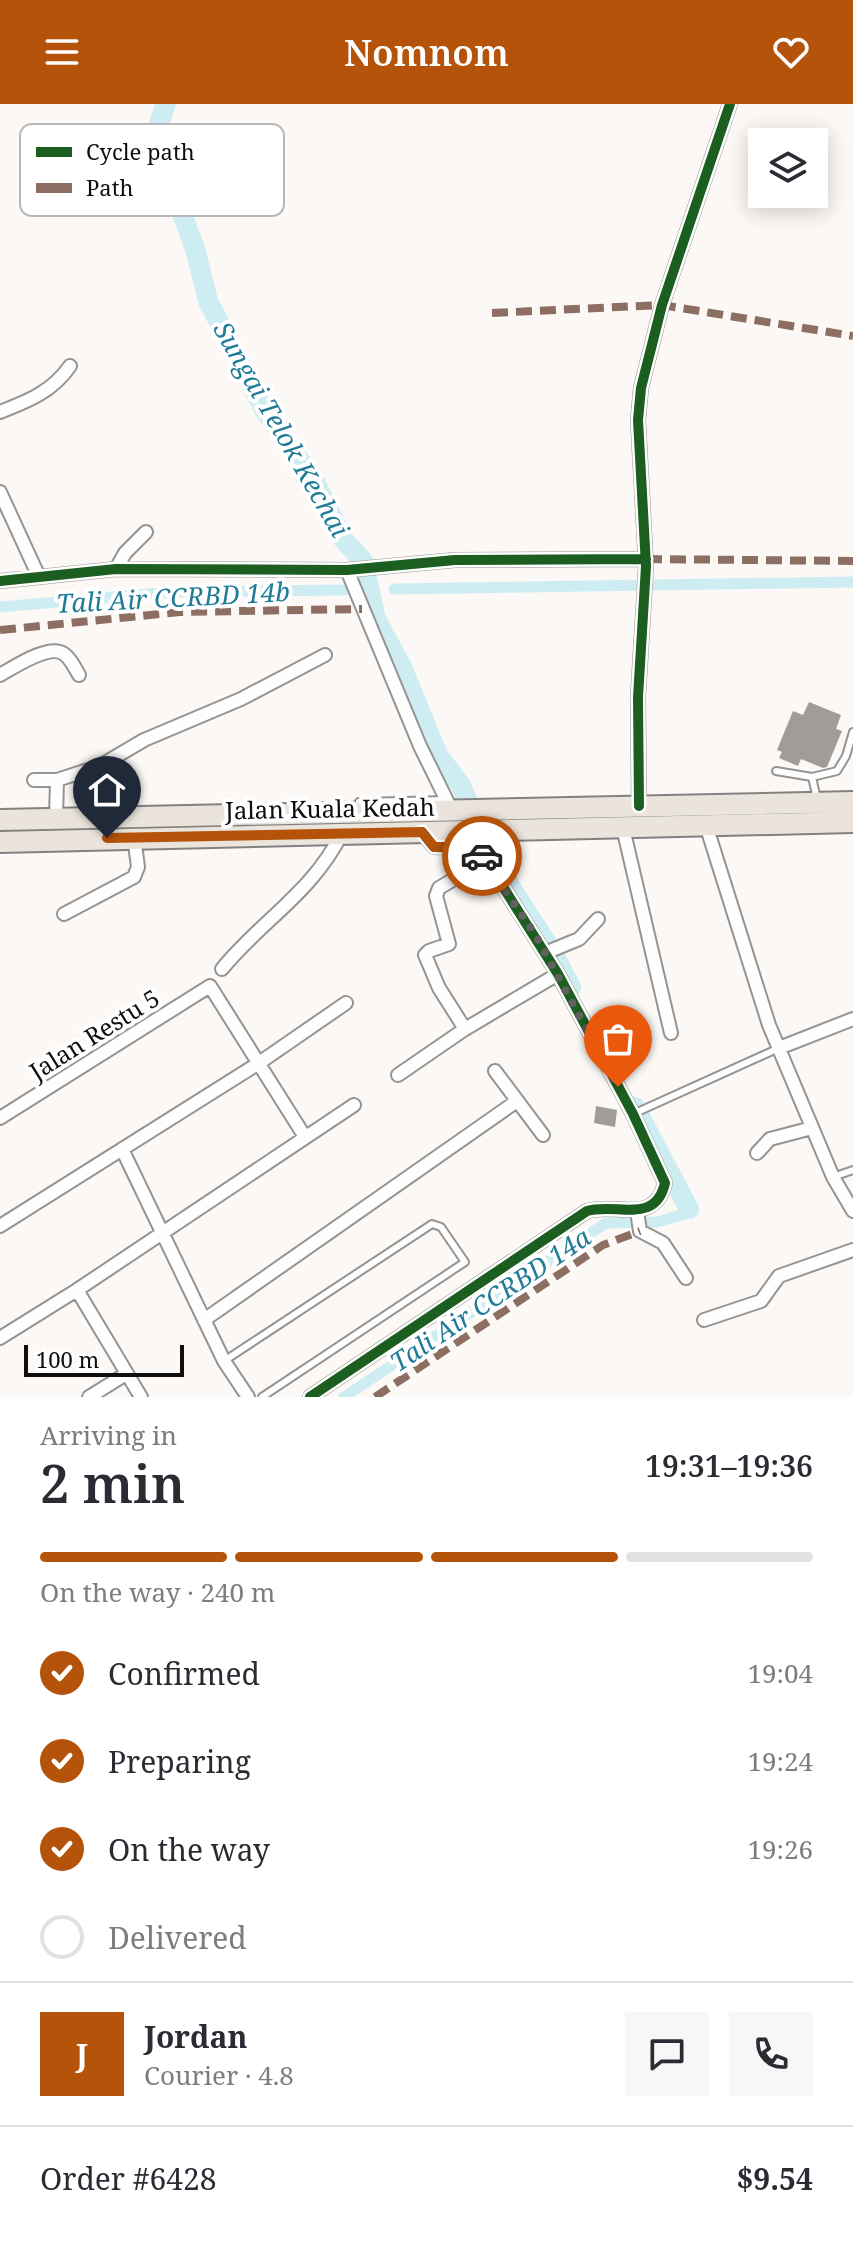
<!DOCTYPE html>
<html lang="en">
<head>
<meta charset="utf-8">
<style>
  :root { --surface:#fff; --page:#f7f7f7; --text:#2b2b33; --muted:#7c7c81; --line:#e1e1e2; --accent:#b45309 }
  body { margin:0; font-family:"Noto Serif",serif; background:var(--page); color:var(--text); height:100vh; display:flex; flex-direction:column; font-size:30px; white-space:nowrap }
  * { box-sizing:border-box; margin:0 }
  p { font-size:26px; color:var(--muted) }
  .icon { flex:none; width:44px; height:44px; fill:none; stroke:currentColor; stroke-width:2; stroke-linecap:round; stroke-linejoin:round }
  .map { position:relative; height:1293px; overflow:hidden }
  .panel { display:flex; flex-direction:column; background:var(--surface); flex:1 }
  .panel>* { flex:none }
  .fabs { position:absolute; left:748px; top:24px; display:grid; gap:16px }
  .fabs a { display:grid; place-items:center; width:80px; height:80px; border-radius:0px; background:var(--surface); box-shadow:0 4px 20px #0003; font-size:40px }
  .scale { position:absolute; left:24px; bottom:20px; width:160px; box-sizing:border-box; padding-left:8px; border:4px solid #0f0f0f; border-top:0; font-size:22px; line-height:28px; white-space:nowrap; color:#0f0f0f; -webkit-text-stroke:6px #fff; paint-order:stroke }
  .pin { position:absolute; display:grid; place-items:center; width:68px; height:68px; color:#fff; margin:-82px -34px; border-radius:50% 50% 50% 0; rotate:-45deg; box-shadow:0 0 8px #0007 }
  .pin .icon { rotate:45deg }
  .courier { position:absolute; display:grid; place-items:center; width:80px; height:80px; margin:-40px; border:6px solid #b45309; border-radius:50%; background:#fff; color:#222; box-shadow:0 2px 10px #0007 }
  .overview em { font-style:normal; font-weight:600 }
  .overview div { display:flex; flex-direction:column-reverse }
  .overview { display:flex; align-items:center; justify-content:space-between; height:136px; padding:0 40px }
  h1 { font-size:52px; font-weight:600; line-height:60px }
  .bar { display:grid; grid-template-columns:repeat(4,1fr); gap:12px 8px; align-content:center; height:96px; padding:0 40px }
  .bar i { height:10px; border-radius:6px; background:var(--line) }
  .bar .active { background:var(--accent) }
  .bar p { grid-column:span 4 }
  .line { display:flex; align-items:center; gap:20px; padding:0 40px; border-top:2px solid var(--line) }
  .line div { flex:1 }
  .round { display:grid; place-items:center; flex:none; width:84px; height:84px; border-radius:0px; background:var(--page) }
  ol { padding:0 40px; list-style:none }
  li { display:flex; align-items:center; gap:24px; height:88px }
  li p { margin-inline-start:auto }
  li .icon { padding:8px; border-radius:50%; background:var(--accent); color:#fff; stroke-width:4 }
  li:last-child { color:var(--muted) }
  li i { width:44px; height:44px; border:4px solid var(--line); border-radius:50% }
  header { display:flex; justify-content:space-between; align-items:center; height:104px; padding:0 40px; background:var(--accent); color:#fff; font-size:36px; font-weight:600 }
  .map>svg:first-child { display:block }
</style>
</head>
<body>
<header><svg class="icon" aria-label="menu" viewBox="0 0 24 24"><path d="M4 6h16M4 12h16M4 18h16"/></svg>Nomnom<svg class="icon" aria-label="heart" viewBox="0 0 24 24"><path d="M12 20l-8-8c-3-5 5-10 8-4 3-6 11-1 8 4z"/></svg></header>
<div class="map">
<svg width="853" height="1293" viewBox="0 0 853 1293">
  <rect width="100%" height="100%" fill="#fbf8f5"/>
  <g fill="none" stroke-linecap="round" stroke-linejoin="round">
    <path stroke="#ceedf3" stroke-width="11" d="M394,485L853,478
      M0,503L171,488L346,486
      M344,1293L606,1119L657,1118L688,1109L689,1105"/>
    <path stroke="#ceedf3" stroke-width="20" d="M166,0L153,36L154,48L163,76L179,101L196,148L208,197L265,307L315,378L343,435L363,457L376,515L402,563L438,651L460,680L499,765L552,847L571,883
      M635,1003L689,1105"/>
  </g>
  <path fill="#9f9c9a" d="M809,598L841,611L836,625L842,627L827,663L823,664L801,655L798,662L779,654L782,648L777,646L793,607L803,611Z
    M596,1002L617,1006L615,1023L594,1019Z"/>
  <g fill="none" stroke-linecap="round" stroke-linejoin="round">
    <g stroke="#959493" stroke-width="10">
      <path id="service" d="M776,667L812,673L837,667L846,652L853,628
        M812,673L817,695
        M359,703V698L446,696
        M633,1010L779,944
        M833,1073L853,1066
        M224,1257L432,1120L441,1123L465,1158L262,1293"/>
    </g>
    <g stroke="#959493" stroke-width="16">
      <path id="minor" d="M0,308C28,297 52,288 70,262
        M0,388L39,473
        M116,465L125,449L146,428
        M347,466L420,642L452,707
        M0,477L116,465L347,466L455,456L646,455
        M0,571C14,563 50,539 64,550C71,555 75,564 79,571
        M34,676H57L100,662L144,636L241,595L325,551
        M639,702L638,593L646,462L638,316L641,284L662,201L730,0
        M56,714L57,676
        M706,721L769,921L833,1073L853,1107
        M623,724L671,929
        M64,810L134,773L138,763L134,733
        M545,849L579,835L598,815
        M222,865C262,816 312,789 342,729
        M465,925L439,884L425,851L429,847L449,840L436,792L439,784L486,756
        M779,944L853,915
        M495,967L543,1031
        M398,971L465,925L558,870
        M0,1014L210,882L305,1033
        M122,1045L224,1257L248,1293
        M757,1049L770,1035L812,1024
        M637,1107L640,1127L663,1139L686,1174
        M0,1122L259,959L346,899
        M77,1186L141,1293
        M204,1216L517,997
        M704,1216L761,1197L779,1172L853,1146
        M0,1234L77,1186L354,1001
        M89,1293L126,1270
        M310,1293L587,1107C616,1098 655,1122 665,1079L633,1010L558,870L486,756L474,744L434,743L422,728"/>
    </g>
    <g stroke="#838180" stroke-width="24">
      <path id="primary" d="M0,716L853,698
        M0,738C284,730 569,726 853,718"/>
    </g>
    <use href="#service" stroke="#fefefe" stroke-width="6"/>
    <use href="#minor" stroke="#fefefe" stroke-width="12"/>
    <use href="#primary" stroke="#ebe4dc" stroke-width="20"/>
    <path stroke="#8d6e63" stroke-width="8" stroke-dasharray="16 8" stroke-linecap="butt" d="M492,209L662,201L853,232
      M646,455L853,457
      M0,526L180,508L362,505
      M375,1293L603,1141L640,1127"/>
    <g stroke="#fff" stroke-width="15">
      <path id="cycleway" d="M0,477L116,465L347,466L455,456L646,455
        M639,702L638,593L646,462L638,316L641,284L662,201L730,0
        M310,1293L587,1107C616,1098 655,1122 665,1079L633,1010L558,870L486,756L474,744L434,743L422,728"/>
    </g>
    <use href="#cycleway" stroke="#1b5e20" stroke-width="10"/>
  </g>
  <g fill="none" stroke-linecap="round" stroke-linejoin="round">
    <path stroke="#626160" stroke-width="8" stroke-dasharray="0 14.4" d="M482,752L536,832L618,983"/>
    <path stroke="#b45309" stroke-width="10" d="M107,734L422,728L434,743H472L482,752"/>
  </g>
  <g text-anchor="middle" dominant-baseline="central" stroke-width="8" stroke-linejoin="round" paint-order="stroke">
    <g font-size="24" fill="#0f0f0f" stroke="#fff">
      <text transform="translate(330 704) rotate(-1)">Jalan Kuala Kedah</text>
      <text transform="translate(94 930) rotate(-32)">Jalan Restu 5</text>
    </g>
    <g font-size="26" font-style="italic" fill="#217c98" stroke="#fff">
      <text transform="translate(282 325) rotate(60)">Sungai Telok Kechai</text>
      <text transform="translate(173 493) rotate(-3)">Tali Air CCRBD 14b</text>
      <text transform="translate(490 1195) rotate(-34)">Tali Air CCRBD 14a</text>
    </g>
  </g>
  <rect x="20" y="20" width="264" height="92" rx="12" fill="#fff" stroke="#b7b7b7" stroke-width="2"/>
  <rect x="36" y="43" width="36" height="10" fill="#1b5e20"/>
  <rect x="36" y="79" width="36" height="10" fill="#8d6e63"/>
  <g font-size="22" fill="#0f0f0f">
    <text x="86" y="56">Cycle path</text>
    <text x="86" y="92">Path</text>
  </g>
</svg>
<div class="fabs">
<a><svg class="icon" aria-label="layers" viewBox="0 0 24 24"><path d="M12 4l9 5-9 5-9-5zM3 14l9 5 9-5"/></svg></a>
</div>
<div class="scale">100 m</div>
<div class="pin" style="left:618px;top:983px;background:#ea580c"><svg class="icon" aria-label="bag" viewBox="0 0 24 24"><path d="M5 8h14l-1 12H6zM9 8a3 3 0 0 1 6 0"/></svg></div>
<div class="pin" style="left:107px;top:734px;background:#1f2937"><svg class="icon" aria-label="home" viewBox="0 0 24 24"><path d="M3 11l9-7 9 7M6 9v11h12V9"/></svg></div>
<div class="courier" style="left:482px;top:752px"><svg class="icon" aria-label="car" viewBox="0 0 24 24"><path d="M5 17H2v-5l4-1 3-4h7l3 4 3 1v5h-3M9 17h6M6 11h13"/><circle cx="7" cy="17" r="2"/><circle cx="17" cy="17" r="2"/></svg></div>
</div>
<section class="panel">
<div class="overview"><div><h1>2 min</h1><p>Arriving in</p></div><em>19:31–19:36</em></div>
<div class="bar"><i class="active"></i><i class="active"></i><i class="active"></i><i></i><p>On the way · 240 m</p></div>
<ol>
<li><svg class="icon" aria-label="check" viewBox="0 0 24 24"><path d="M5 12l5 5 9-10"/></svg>Confirmed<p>19:04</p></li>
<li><svg class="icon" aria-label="check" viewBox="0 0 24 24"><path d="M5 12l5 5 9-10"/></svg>Preparing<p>19:24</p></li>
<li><svg class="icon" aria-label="check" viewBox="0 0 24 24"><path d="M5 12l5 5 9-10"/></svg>On the way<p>19:26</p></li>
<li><i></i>Delivered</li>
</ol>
<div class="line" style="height:144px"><b class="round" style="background:var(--accent);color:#fff">J</b><div><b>Jordan</b><p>Courier · 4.8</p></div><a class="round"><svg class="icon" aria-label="chat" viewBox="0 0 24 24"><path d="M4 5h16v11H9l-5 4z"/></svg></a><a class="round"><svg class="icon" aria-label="phone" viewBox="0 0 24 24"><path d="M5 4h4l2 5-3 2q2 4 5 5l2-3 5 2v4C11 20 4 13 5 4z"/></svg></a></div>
<div class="line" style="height:104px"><div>Order #6428</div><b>$9.54</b></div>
</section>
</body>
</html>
